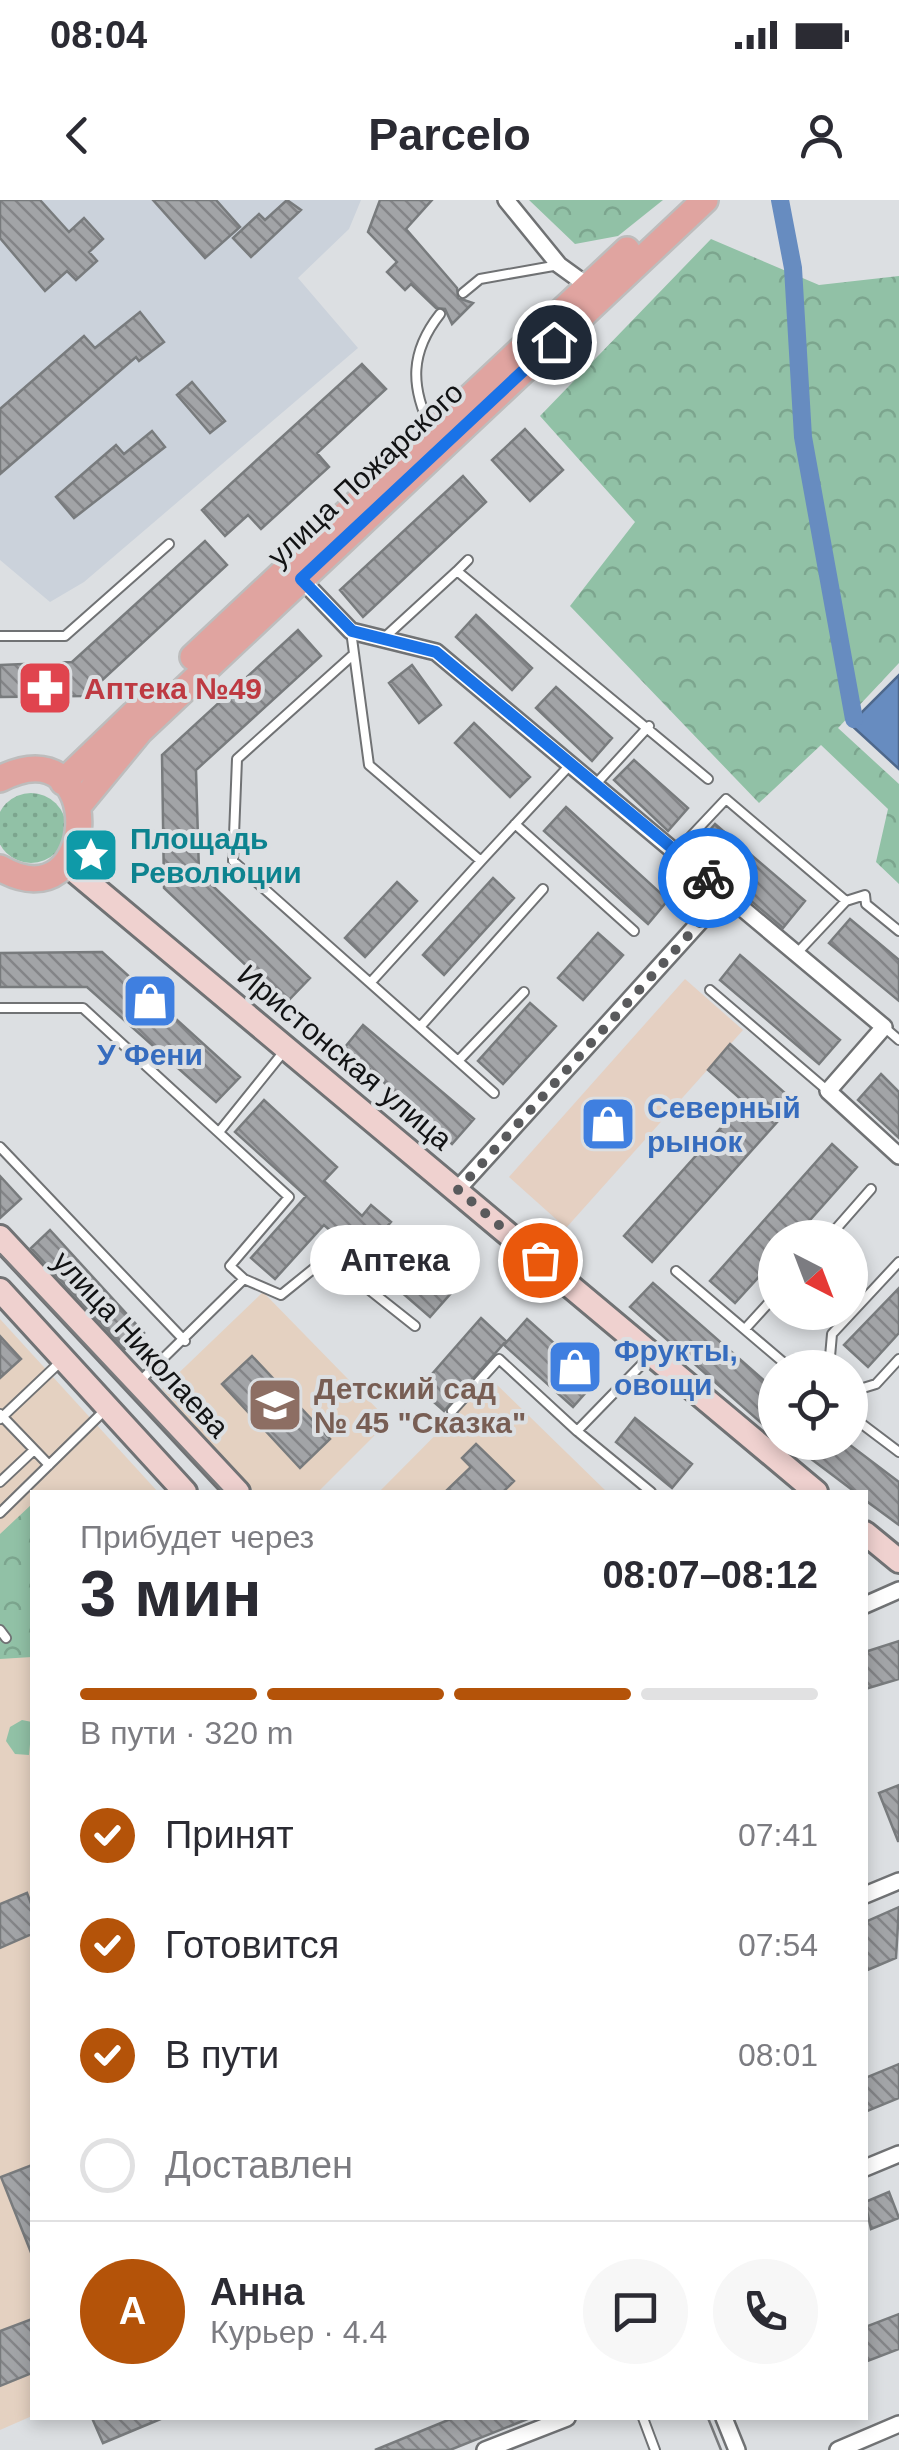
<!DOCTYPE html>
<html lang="ru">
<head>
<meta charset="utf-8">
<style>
  :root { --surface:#fff; --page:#f7f7f7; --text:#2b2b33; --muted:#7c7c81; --line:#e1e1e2; --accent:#b45309 }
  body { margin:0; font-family:Helvetica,sans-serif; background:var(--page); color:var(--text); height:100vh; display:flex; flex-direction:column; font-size:38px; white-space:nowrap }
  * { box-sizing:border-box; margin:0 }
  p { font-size:32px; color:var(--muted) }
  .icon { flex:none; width:55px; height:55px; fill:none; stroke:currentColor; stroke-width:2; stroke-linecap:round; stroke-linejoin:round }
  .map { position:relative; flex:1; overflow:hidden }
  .details { position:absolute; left:30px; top:1290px; width:838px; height:930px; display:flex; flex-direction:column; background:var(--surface); border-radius:0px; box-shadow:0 5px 15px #0003 }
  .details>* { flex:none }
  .needle { width:65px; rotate:138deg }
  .controls { position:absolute; left:758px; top:1020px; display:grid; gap:20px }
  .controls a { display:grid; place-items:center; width:110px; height:110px; border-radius:50%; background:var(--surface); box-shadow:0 5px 15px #0003; font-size:50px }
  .pin { position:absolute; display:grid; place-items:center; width:85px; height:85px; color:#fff; margin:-42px; border:5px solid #fff; border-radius:50%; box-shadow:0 2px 10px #0007 }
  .courier { position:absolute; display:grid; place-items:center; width:100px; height:100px; margin:-50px; border:8px solid #1a73e8; border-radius:50%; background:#fff; color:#222; box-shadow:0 2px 12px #0007 }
  .bubble { position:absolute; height:70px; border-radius:35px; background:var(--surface); box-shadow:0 5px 15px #0003; font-size:32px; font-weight:600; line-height:70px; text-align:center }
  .headline em { font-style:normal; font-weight:600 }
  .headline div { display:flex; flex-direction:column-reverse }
  .headline { display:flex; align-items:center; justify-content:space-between; height:170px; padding:0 50px }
  h1 { font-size:65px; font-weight:600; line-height:75px }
  .bar { display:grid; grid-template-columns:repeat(4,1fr); gap:15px 10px; align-content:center; height:120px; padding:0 50px }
  .bar i { height:12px; border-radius:8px; background:var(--line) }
  .bar .current { background:var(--accent) }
  .bar p { grid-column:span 4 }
  .line { display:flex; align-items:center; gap:25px; padding:0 50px; border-top:2px solid var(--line) }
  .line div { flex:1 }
  .round { display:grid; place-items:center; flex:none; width:105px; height:105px; border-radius:52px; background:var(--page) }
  ol { padding:0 50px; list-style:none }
  li { display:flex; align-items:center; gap:30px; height:110px }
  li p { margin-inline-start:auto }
  li .icon { padding:10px; border-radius:50%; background:var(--accent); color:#fff; stroke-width:4 }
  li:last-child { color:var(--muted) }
  li i { width:55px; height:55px; border:5px solid var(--line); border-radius:50% }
  .status { display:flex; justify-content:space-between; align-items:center; height:70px; padding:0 50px; background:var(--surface); direction:ltr }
  .status svg { height:28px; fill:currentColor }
  header { display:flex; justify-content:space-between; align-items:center; height:130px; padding:0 50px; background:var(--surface); font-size:45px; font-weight:600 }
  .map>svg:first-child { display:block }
</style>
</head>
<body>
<div class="status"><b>08:04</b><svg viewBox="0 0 49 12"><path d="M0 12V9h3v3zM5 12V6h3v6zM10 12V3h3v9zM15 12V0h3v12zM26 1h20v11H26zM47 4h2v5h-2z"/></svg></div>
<header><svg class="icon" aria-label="back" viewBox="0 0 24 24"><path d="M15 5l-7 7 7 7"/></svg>Parcelo<svg class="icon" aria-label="person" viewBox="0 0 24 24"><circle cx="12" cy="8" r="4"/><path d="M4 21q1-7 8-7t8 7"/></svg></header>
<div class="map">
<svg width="899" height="2250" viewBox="0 0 899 2250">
  <defs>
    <pattern id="grass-dots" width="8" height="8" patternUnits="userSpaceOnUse" patternTransform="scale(2.5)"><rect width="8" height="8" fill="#91c1a6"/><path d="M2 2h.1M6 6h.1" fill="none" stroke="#7ca58e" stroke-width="1.8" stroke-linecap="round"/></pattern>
    <pattern id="forest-crowns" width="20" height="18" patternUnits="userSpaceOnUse" patternTransform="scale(2.5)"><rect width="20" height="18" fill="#91c1a6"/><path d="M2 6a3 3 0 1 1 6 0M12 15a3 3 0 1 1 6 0" fill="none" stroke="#7ca58e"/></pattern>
    <pattern id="park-tufts" width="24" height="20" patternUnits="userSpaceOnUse" patternTransform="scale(2.5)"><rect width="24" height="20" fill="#91c1a6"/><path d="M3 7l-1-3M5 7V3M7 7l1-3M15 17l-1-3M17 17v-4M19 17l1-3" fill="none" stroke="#7ca58e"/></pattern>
    <pattern id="building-back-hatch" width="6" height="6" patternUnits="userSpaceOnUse" patternTransform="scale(2.5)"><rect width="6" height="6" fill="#a2a4a7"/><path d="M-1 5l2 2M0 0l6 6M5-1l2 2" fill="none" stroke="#838487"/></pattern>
  </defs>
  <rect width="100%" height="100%" fill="#dcdfe2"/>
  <path fill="#e5d0c2" d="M685,779L743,830L566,1028L509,977Z"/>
  <path fill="#cbd2db" d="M0,0H361L349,29L298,78L358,148L84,382L50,402L0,360Z"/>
  <path fill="#e4d1c1" d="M263,1092L389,1221L318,1292H254L162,1189Z
    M0,1119L158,1292H32V2216L0,2230Z
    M491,1179L607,1292H379Z"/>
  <path fill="url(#grass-dots)" d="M-4 628a35 35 0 1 1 70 0a35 35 0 1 1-70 0Z"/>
  <path fill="url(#forest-crowns)" d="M529,0H663L618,36L575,44Z
    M711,39L819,85L899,76V463L838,528L899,584V684L876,662L888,609L821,545L759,603L570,406L635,322L540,216Z
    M32,1304V1457L0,1459V1334Z"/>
  <path fill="url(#park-tufts)" d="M22,1520L32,1522L29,1555L15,1554L6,1541L10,1527Z"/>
  <path fill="#678cc0" stroke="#4e688c" stroke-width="2.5" d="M899,475V569L850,524Z"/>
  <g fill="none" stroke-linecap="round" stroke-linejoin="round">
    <path stroke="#678cc0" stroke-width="18" d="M780,0L793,68L803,237L854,519"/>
  </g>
  <path fill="url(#building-back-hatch)" stroke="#787b7d" stroke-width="2.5" d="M0,0H40L69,32L84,18L103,39L89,52L97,61L76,80L67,71L45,91L0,38Z
    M153,0H216L240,27L205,58Z
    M287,0L301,10L251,57L233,38L259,14L265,20Z
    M380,0H432L406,29L457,88L458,98L473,103L452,124L445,109L436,108L411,84L405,90L387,72L397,62L368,32Z
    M140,112L164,142L139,161L136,157L0,274V209L84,136L95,148Z
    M362,164L386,189L317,253L329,267L261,329L248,315L225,336L202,310Z
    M192,182L225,221L210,233L177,195Z
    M525,229L563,270L530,301L492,260Z
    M152,231L165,247L74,318L56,297L116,245L124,254Z
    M463,276L486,302L363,417L340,390Z
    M205,341L227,365L85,496L0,497V465L72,462Z
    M476,415L532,468L512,490L456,437Z
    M298,430L321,456L196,570L199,673L310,778L286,803L164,688L162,555Z
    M412,465L441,505L419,523L389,483Z
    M556,487L612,538L592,561L536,508Z
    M474,523L530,577L510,597L455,543Z
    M634,560L688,608L668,631L614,580Z
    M566,607L668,700L648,724L544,631Z
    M715,624L805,701L783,728L692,651Z
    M493,678L514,698L444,775L423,755Z
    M397,682L417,701L365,757L345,738Z
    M850,719L899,760V801L829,743Z
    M598,733L623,755L583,800L558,778Z
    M102,752L240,877L216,902L87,787H0V753Z
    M740,755L840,840L819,864L720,780Z
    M530,803L556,826L503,884L478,861Z
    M363,825L474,919L452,944L345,847Z
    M730,844L795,902L652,1062L624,1036L744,902L708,870Z
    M881,874L899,892V938L858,900Z
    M264,900L337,967L324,981L362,1016L371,1005L391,1022L384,1030L452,1092L430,1117L324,1025L275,1079L251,1058L306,996L235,932Z
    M832,944L857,967L794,1038H775V1059L735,1103L710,1081Z
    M0,976L21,999L0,1018Z
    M50,1030L144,1133L125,1149L31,1048Z
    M653,1083L775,1190V1220L767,1228L630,1107Z
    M899,1088V1133L868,1167L844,1145Z
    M481,1118L506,1141L444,1211L419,1189Z
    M527,1119L596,1181L573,1207L504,1145Z
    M0,1136L21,1159L0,1178Z
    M252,1156L330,1239L300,1268L222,1184Z
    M635,1218L692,1264L672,1288L616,1242Z
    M810,1242H846L899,1282V1325L865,1300V1292H855L802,1252Z
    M476,1244L514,1281L503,1292H445L471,1267L462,1258Z
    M899,1441V1479L865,1489V1452Z
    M899,1585V1641H898L879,1593Z
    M27,1693L32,1706V1734L0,1748V1704Z
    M899,1707L896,1758L865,1771V1722Z
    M899,1864V1898L865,1912V1878Z
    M32,1965V2055L1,1977Z
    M889,1992L899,2018L871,2029L865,2002Z
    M899,2114V2149L865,2162V2127Z
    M32,2119V2173L0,2186V2131Z
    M92,2218H163L103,2243Z
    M453,2218H530L450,2250H375Z"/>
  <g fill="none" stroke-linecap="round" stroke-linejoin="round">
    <g stroke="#707274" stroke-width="12">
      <path id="lane" d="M463,93L480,79L559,65
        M431,229C410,186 410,152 440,114
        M457,371L468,360
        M351,431L369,565L481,661L371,782
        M0,436H65L169,344
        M385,437L457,371L708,579
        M354,454L237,559L233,661L494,893
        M595,585L649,526
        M515,624L634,731
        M676,652L726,599L846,701
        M481,661L570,565
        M799,751L846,701L865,695L866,704L899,731
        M710,790L828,891
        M0,808H83L289,997L230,1066L244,1079L140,1181
        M420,827L543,689
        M884,827L899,840
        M458,861L524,792
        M219,932L285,850
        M0,947L185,1141
        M828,1038L871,989
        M676,1071L790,1168
        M244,1079L281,1095L328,1057L415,1126
        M745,1129L775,1096
        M829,1168L832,1134L899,1062
        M850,1192L876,1184L899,1159
        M452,1211L499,1159L577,1231L650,1156
        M0,1214L49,1265
        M850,1215L899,1252
        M0,1219L56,1166
        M577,1231L651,1292
        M779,1257L791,1242
        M0,1282L34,1250
        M0,1313L104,1211
        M0,1430L6,1438
        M643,2218L655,2250"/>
    </g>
    <g stroke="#707274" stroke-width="20">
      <path id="street" d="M506,0L559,65L588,86
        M301,379L351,431L436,452L884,827L828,891L899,956
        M457,990L726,693
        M865,1405L899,1390
        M865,1695L899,1681
        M865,1968L899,1954
        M724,2218L737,2250
        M485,2250L567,2218
        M838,2250L899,2224"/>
    </g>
    <g stroke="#707274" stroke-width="28">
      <path id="secondary" d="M65,663L816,1292
        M0,1037L238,1292
        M0,1090L185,1292
        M865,1333L899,1361"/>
    </g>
    <g stroke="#bdbdbd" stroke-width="30">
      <path id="primary" d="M193,457L627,50
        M0,579C109,522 101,727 0,668
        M63,582L146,502
        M79,605L140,531L705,0"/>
    </g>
    <use href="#lane" stroke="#fff" stroke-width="8"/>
    <use href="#street" stroke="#fff" stroke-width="15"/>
    <use href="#secondary" stroke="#efd1cf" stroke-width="22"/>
    <use href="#primary" stroke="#e0a4a0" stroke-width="25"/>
    <path stroke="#797b7d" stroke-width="2.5" d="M0,1054L224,1292
      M708,2218L721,2250"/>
  </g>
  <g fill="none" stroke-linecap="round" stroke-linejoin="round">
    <path stroke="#595a5c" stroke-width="10" stroke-dasharray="0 18" d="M540,1060L458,990L726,694L708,678"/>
    <path stroke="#1a73e8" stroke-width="12" d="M554,142L301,379L352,431L436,452L708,678"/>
  </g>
  <defs>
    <g id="pharmacy-square" transform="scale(2.875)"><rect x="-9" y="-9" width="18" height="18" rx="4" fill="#e0444e" stroke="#dcdfe2"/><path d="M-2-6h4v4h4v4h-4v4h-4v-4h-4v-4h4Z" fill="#fff"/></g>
    <g id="sight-square" transform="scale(2.875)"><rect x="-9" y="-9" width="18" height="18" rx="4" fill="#0f9aa8" stroke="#dcdfe2"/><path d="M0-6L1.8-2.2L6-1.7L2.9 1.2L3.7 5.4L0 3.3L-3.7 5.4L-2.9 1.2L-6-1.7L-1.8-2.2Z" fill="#fff"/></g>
    <g id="shop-square" transform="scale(2.875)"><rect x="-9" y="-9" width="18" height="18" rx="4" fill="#3f7fe0" stroke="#dcdfe2"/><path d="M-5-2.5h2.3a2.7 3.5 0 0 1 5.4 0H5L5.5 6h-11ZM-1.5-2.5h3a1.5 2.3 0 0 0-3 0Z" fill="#fff"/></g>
    <g id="school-square" transform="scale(2.875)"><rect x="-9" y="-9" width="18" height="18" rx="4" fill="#8d6e63" stroke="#dcdfe2"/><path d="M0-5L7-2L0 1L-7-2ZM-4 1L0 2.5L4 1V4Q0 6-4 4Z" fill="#fff"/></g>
  </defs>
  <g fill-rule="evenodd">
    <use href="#pharmacy-square" x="45" y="488"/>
    <use href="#sight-square" x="91" y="655"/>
    <use href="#shop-square" x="150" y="801"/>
    <use href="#shop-square" x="608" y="924"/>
    <use href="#shop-square" x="575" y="1167"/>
    <use href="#school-square" x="275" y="1205"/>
  </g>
  <g text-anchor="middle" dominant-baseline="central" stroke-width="8" stroke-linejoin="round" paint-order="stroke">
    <g font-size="30" fill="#121314" stroke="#dcdfe2">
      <text transform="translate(365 274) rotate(-43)">улица Пожарского</text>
      <text transform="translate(345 857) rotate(40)">Иристонская улица</text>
      <text transform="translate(141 1144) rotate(47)">улица Николаева</text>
    </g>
    <g font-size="30" font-weight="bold" fill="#be3a42" stroke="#dcdfe2" text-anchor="start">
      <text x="84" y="488">Аптека №49</text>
    </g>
    <g font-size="30" font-weight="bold" fill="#0d838f" stroke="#dcdfe2" text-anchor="start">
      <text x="130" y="638">Площадь<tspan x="130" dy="34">Революции</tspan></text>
    </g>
    <g font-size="30" font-weight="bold" fill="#366cbe" stroke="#dcdfe2" text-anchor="start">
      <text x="150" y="854" text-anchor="middle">У Фени</text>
      <text x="647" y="907">Северный<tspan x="647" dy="34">рынок</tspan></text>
      <text x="614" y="1150">Фрукты,<tspan x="614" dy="34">овощи</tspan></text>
    </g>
    <g font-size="30" font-weight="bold" fill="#785e54" stroke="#dcdfe2" text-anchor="start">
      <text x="314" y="1188">Детский сад<tspan x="314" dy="34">№ 45 "Сказка"</tspan></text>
    </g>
  </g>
</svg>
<div class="controls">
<a><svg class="needle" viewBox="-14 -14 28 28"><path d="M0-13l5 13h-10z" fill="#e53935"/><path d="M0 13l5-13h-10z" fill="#7c7c81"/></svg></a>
<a><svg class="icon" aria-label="locate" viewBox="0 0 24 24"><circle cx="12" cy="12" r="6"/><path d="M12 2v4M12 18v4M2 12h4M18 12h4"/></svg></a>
</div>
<div class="pin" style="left:540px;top:1060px;background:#ea580c"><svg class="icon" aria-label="bag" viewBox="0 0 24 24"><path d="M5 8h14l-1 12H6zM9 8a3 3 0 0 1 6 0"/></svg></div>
<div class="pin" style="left:554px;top:142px;background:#1f2937"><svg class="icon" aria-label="home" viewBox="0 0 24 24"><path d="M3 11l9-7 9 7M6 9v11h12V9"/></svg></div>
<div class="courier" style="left:708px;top:678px"><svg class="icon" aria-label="bike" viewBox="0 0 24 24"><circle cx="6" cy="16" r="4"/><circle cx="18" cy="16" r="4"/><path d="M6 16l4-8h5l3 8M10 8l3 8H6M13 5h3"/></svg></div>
<div class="bubble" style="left:310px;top:1025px;width:170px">Аптека</div>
<section class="details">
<div class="headline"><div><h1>3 мин</h1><p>Прибудет через</p></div><em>08:07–08:12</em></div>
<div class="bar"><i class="current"></i><i class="current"></i><i class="current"></i><i></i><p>В пути · 320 m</p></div>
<ol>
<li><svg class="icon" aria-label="check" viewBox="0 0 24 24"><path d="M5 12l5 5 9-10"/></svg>Принят<p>07:41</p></li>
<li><svg class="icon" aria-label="check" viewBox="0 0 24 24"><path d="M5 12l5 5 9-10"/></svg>Готовится<p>07:54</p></li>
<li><svg class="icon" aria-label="check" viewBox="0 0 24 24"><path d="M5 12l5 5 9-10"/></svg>В пути<p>08:01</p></li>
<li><i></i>Доставлен</li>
</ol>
<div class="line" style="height:180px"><b class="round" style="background:var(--accent);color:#fff">А</b><div><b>Анна</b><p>Курьер · 4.4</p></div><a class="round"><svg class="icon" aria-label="chat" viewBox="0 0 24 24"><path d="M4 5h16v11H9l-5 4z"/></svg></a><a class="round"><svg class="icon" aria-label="phone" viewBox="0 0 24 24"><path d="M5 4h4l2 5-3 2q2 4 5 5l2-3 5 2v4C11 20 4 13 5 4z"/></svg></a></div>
</section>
</div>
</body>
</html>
